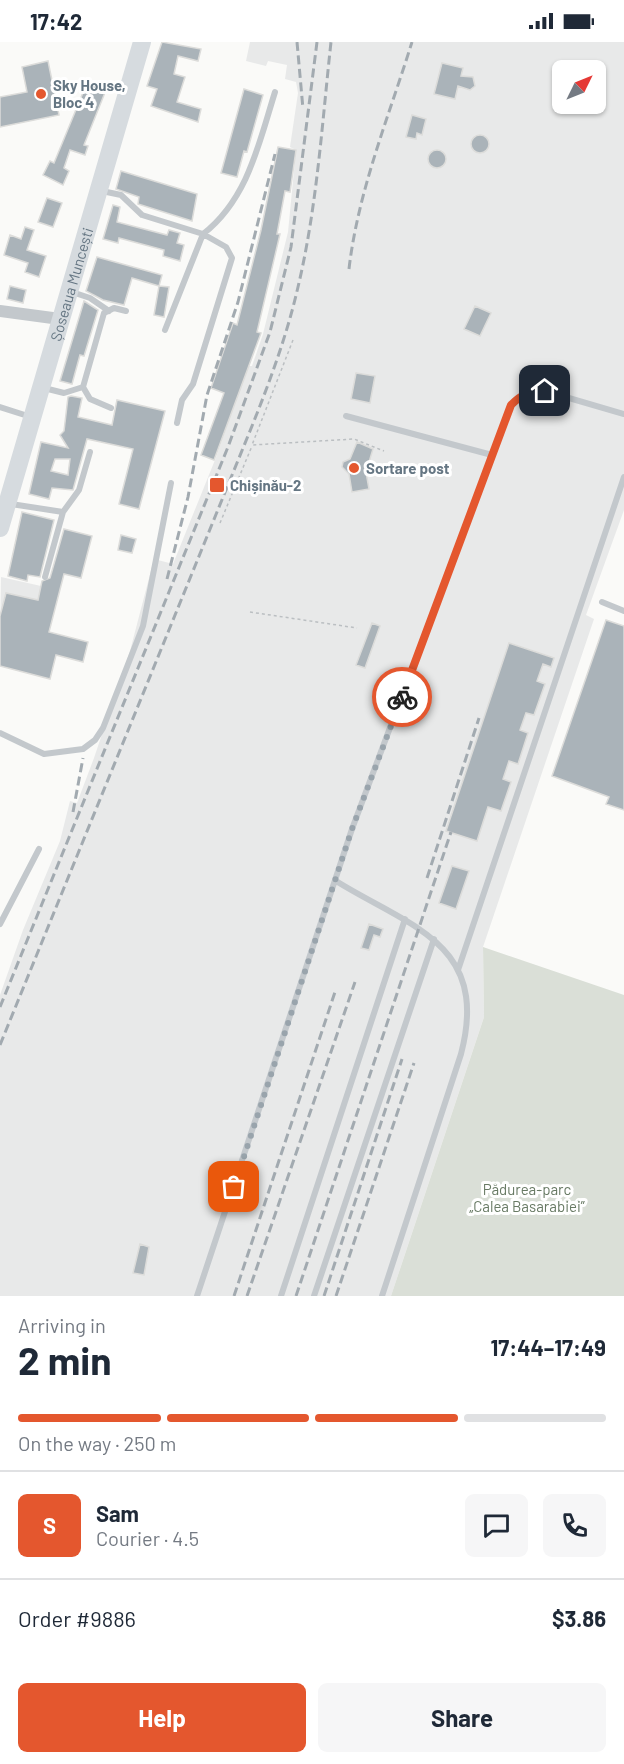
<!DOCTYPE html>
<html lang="en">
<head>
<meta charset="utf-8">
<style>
  :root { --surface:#fff; --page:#f6f6f7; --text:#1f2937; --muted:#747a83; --line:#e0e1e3; --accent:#e4572e }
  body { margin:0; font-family:Barlow,sans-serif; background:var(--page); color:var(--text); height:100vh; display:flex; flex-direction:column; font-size:22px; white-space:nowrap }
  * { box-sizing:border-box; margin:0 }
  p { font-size:20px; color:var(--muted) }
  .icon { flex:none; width:33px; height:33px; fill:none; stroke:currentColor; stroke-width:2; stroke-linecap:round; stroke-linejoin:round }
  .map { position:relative; height:1254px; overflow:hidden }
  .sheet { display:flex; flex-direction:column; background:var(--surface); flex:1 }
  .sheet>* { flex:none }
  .needle { width:39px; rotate:47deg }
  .buttons { position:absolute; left:552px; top:18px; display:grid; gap:12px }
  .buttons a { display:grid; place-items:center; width:54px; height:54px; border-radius:9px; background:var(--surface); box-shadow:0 2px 4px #0004; font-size:30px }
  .pin { position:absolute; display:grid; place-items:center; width:51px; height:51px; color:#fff; margin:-26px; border-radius:12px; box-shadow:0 3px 9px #0006 }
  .courier { position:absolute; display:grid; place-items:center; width:60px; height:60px; margin:-30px; border:4px solid #e4572e; border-radius:50%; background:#fff; color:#222; box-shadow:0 2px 8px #0007 }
  .head em { font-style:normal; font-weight:700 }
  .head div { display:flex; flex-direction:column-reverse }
  .head { display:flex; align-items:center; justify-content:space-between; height:102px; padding:0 18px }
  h1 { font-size:39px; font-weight:700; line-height:45px }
  .bar { display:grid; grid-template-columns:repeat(4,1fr); gap:9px 6px; align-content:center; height:72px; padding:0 18px }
  .bar i { height:8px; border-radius:4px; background:var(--line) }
  .bar .on { background:var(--accent) }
  .bar p { grid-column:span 4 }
  .line { display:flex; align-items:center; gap:15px; padding:0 18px; border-top:2px solid var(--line) }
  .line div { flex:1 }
  .round { display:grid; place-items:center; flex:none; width:63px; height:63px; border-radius:9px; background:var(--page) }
  .cta { display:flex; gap:12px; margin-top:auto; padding:12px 18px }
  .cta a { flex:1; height:69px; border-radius:9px; background:var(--accent); color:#fff; font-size:24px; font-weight:700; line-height:69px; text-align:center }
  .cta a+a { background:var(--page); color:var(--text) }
  .status { display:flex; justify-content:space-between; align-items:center; height:42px; padding:0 30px; background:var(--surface); direction:ltr }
  .status svg { height:16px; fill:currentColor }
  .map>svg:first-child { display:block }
</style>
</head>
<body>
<div class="status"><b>17:42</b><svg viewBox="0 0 49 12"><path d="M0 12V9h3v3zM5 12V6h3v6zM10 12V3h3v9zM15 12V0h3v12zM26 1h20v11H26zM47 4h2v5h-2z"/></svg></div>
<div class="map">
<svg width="624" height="1254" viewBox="0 0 624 1254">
  <rect width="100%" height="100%" fill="#fafaf8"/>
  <path fill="#e8e9e9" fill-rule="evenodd" d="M250,0H624V468L586,573L594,577L483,905L484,975L391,1254H0V953L23,888L60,799L70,759L77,761L94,716L130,609L154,517L173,522L215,418L248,324H252L263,292L288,190L296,108L290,105L298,51L296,40L285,37L287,23L268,19L266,24L246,19ZM562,28H596V62H562Z
    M1,535L41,544L25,613L0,607Z"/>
  <path fill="#dadfd7" d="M483,905L624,953V1254H391L484,975Z"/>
  <path fill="#aab3b9" stroke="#dcdcda" stroke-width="1.5" fill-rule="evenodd" d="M162,0L201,7L198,19L178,14L174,32L185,35L177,60L201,67L198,80L151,64L157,47L147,44Z
    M48,19L59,73L0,85V55L27,50L22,25Z
    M442,21L463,26L461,34L473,35L475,44L470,48L458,44L455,57L434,52Z
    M87,41L106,48L84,103L88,104L85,113L70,108L64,126L69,129L63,143L43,133L50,119L54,121Z
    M244,47L263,53L247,110L244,109L237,135L221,131Z
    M412,73L426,77L422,93L417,91L416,97L406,95Z
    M471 102a9 9 0 1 1 18 0a9 9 0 1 1-18 0Z
    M278,105L296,108L290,150L285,149L277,192H280L257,290L261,291L214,418L201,413L224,351L211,346L233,281L237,283L261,188Z
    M428 117a9 9 0 1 1 18 0a9 9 0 1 1-18 0Z
    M121,129L197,152L192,179L138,162L139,155L116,147Z
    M47,156L62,161L53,185L38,180Z
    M113,163L120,165L117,180L167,193L169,188L180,191L177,201L184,203L180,219L163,214L164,208L119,196L118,201L103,197Z
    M25,185L34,188L27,208L46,214L39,235L25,230L28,221L4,213L10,193L21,197Z
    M97,215L162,233L159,244L132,236L124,263L103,258L86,249Z
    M10,244L26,248L23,261L7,257Z
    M159,244L169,245L164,275L154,273Z
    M84,259L98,268L84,314L80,313L72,342L60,339Z
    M475,264L491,271L480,294L464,287Z
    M356,331L375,334L370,361L351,357Z
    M71,354L82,356L78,375L112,383L117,358L165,369L139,467L119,462L133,407L87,397L73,448L52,446L49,457L29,452L41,400L68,406L60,393L64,389L68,355ZM55,417H70L68,433L51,429Z
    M357,400L373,407L366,430L369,447L352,450L349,432L342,425L343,420L350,417Z
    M22,470L54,478L40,535L28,533L27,539L8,534Z
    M64,487L92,494L81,536L64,532L49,590L88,600L83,620L56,613L50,637L0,624V574L6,551L38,558L42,539L50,536Z
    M121,493L136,497L132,511L118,508Z
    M606,578L624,584V768L606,762L609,755L552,734Z
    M372,581L380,584L365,626L356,623Z
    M509,601L554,616L551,625L543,622L537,639L545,642L534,673L526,671L520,688L528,691L518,722L509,719L503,737L511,740L501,769L488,765L477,799L446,789Z
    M452,824L469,829L456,867L439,861Z
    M369,882L383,887L380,895L374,893L369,908L361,906Z
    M140,1202L149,1205L144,1233L133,1231Z"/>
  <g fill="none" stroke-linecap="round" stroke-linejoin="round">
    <path stroke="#bbbfc2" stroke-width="1.5" stroke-dasharray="3 3" stroke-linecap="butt" d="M293,298L252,403L354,397L384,409
      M220,481L252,404
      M250,570L357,586"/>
    <path stroke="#c3c8cc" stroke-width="6" d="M102,149L121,153L142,173L203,192C248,157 259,101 275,50
      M72,250L90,256L109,269
      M165,288L203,192L226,205L232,216L193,342L182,358L177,381
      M83,345L104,271L114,266L126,269
      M44,346L64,351L83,345L90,357L111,366
      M0,365L31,375
      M346,374L492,413
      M11,462L63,470
      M45,535L63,470L79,448L90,410
      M602,560L624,569
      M0,691L44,712L83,707L95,698L103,686L143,584L171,441
      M336,839C410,885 490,901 461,1012L382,1254
      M0,882L39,807
      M458,928L624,435
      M197,1254L352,787L511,363C522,352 529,349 545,349L624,372
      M281,1254L405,877
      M314,1254L434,897"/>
    <path stroke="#c3c8cc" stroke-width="12" d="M0,269L60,277"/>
    <path stroke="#d6dbdf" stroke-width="18" id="s1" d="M0,486L142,0"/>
    <path stroke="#a2aab0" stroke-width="3" stroke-dasharray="9 4.5" stroke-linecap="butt" d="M297,0L303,67
      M349,227C358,149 389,74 412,0
      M167,537L188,455L207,353L238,260L275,112
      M73,770L83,716
      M427,836L479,676
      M0,965L228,405L270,290L291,205L317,0
      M0,1003L252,384C270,339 287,293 298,245C317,165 322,82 331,0
      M234,1254L336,947
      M247,1254L355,940
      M296,1254L451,790
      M324,1254L402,1017
      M336,1254L414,1021"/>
  </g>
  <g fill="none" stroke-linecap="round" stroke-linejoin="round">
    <path stroke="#99a4ac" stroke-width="6" stroke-dasharray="0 10.8" d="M234,1145L352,787L402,655"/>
    <path stroke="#e4572e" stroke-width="8" d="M402,655L511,363C522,352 529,349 545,349"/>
  </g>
  <g fill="#e4572e" stroke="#fff" stroke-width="2">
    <circle cx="41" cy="52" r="6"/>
    <circle cx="354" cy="426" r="6"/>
    <rect x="209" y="435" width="16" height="16" rx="3"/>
  </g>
  <g text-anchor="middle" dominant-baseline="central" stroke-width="6" stroke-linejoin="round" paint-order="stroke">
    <g font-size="15" font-weight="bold" fill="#657683" stroke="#fff" text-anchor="start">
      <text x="53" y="43">Sky House,<tspan x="53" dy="17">Bloc 4</tspan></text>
      <text x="366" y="426">Sortare post</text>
      <text x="230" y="443">Chișinău-2</text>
    </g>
    <g font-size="15" fill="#657683" stroke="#fff">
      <text stroke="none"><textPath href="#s1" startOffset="254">Șoseaua Muncești</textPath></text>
    </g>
    <g font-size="15" fill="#687a64" stroke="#fff">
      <text x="527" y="1147">Pădurea-parc<tspan x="527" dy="17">„Calea Basarabiei”</tspan></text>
    </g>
  </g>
</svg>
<div class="buttons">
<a><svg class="needle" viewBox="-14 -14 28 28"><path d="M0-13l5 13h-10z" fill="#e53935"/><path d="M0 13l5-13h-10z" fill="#747a83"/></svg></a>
</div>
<div class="pin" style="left:234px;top:1145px;background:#ea580c"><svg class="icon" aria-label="bag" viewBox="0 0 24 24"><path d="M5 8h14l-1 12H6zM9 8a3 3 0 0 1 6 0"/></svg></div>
<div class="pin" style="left:545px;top:349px;background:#1f2937"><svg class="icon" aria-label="home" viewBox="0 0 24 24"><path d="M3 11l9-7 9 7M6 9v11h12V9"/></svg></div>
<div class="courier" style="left:402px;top:655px"><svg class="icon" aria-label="bike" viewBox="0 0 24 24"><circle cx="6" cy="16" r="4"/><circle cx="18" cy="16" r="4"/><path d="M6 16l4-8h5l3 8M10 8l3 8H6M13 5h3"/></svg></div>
</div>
<section class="sheet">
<div class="head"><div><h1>2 min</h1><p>Arriving in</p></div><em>17:44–17:49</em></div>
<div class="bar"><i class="on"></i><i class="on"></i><i class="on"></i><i></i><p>On the way · 250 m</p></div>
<div class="line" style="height:108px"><b class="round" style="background:var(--accent);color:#fff">S</b><div><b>Sam</b><p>Courier · 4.5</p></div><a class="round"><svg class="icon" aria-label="chat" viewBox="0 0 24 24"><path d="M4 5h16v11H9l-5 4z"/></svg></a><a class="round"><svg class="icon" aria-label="phone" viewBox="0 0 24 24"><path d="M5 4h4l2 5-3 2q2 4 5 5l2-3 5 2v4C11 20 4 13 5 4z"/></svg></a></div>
<div class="line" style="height:78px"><div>Order #9886</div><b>$3.86</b></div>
<div class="cta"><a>Help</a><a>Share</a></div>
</section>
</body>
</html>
